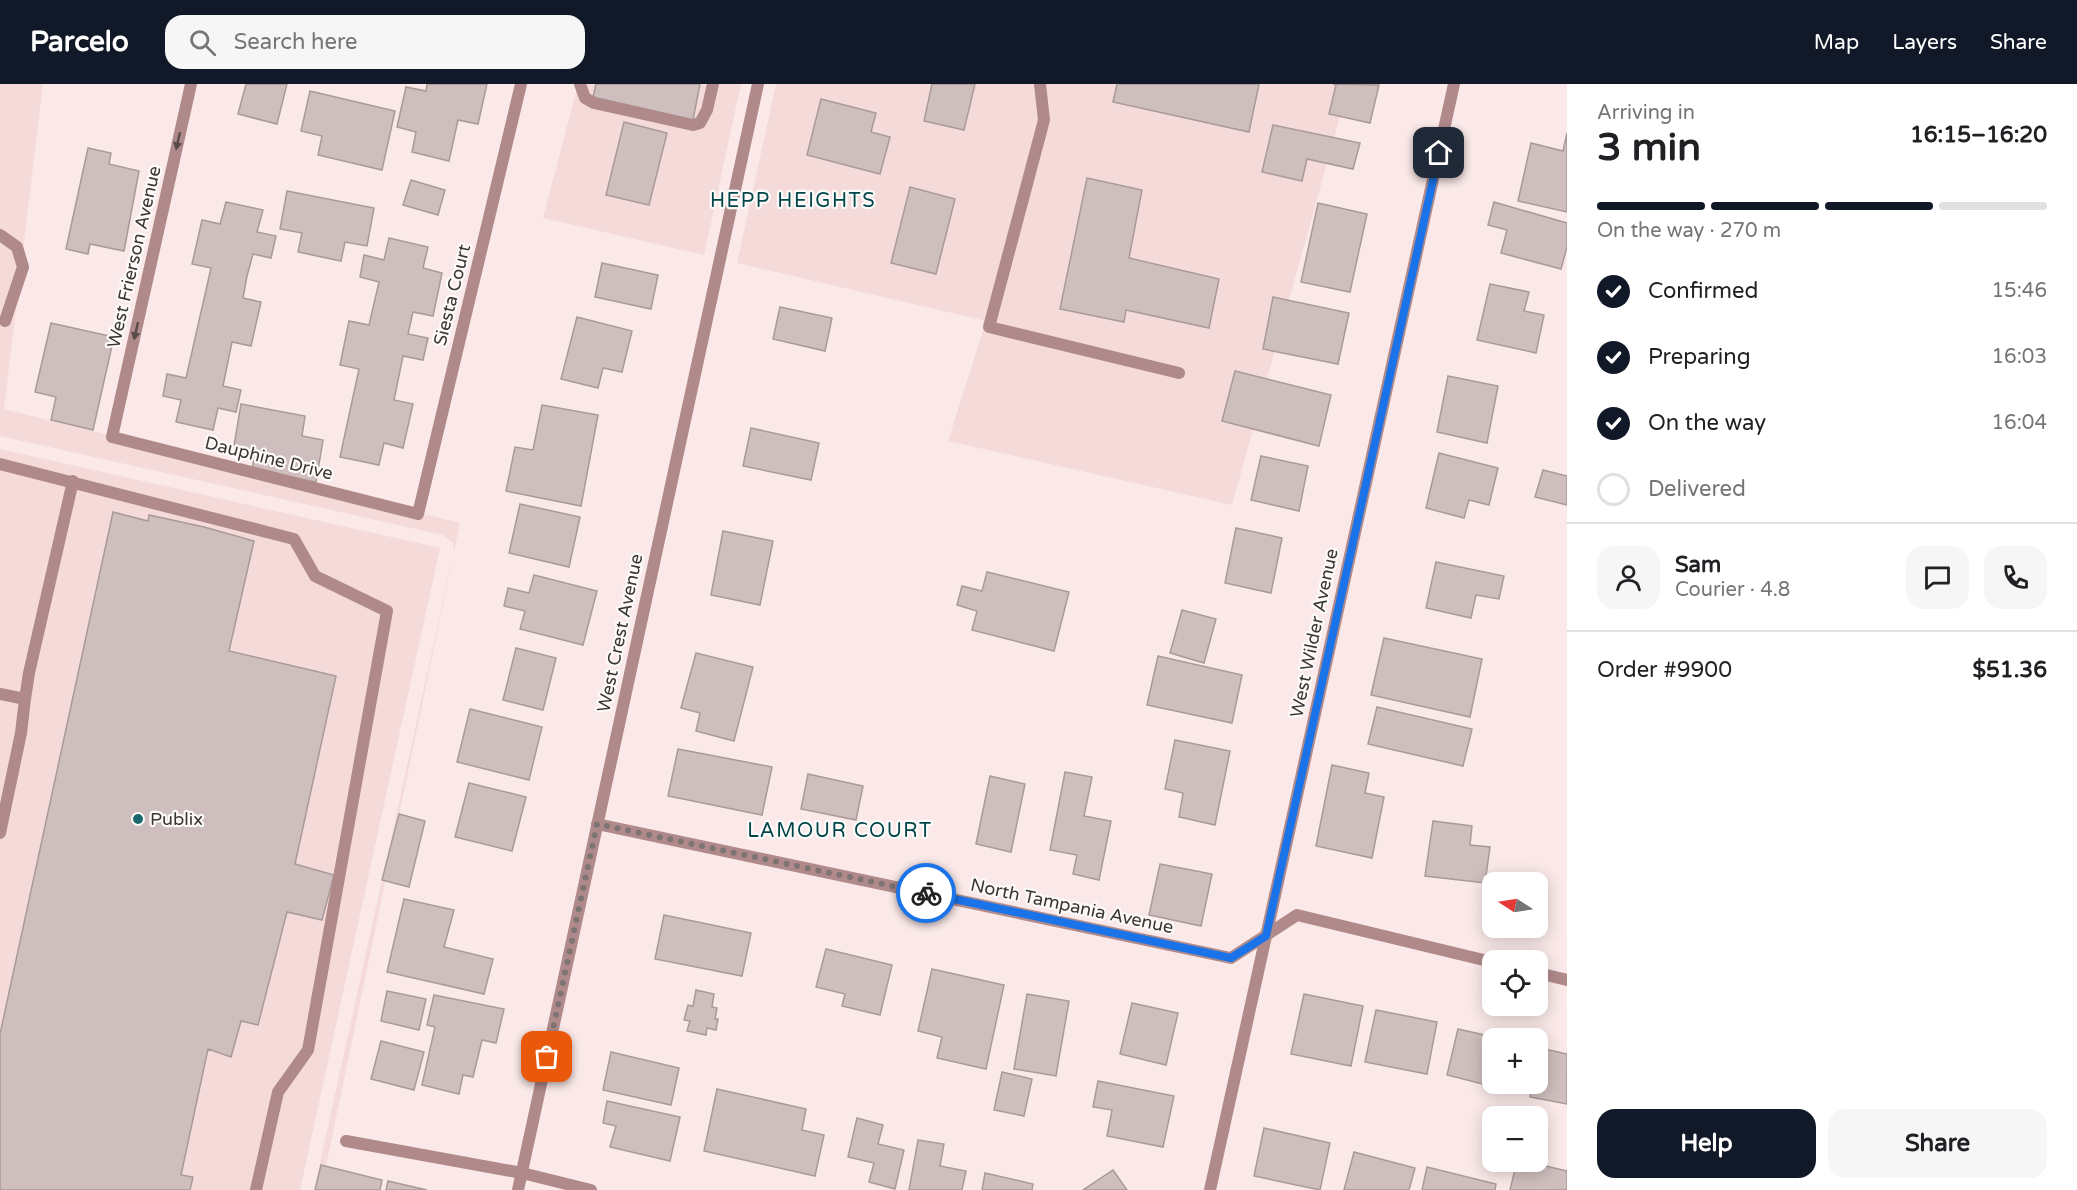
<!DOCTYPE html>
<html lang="en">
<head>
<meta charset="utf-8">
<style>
  :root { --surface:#fff; --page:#f6f6f6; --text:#202124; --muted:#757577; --line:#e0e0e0; --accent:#111827 }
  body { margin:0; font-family:"Varela Round",sans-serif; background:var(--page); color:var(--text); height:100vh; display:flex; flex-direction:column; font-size:22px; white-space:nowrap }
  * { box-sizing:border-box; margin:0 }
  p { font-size:20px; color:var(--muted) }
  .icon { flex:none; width:33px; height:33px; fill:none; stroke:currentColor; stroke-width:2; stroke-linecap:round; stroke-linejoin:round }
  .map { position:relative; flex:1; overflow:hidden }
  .details { display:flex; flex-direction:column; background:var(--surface); width:510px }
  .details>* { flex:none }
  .needle { width:39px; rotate:282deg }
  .buttons { position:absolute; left:1482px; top:788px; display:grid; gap:12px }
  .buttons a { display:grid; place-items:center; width:66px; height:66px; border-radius:12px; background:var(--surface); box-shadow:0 3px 15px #0003; font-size:30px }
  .pin { position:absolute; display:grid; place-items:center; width:51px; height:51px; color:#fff; margin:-26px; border-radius:12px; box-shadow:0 3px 9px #0006 }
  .courier { position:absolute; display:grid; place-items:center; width:60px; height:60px; margin:-30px; border:4px solid #1a73e8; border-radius:50%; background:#fff; color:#222; box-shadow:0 2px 8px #0007 }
  .summary em { font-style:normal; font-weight:700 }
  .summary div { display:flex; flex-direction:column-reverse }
  .summary { display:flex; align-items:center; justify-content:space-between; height:102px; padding:0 30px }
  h1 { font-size:39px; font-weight:700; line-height:45px }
  .bar { display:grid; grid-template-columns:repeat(4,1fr); gap:9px 6px; align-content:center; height:72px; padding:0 30px }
  .bar i { height:8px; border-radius:4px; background:var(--line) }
  .bar .selected { background:var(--accent) }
  .bar p { grid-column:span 4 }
  .line { display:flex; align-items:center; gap:15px; padding:0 30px; border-top:2px solid var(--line) }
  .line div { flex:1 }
  .round { display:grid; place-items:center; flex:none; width:63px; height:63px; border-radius:18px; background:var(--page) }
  ol { padding:0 30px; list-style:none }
  li { display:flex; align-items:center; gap:18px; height:66px }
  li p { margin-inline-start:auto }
  li .icon { padding:6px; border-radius:50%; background:var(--accent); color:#fff; stroke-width:4 }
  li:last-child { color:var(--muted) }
  li i { width:33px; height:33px; border:3px solid var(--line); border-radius:50% }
  .primary-button { display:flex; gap:12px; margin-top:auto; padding:12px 30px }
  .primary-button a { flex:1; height:69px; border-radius:18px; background:var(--accent); color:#fff; font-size:24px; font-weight:700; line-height:69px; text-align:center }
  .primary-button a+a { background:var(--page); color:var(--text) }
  header { display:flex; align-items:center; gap:36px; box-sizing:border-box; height:84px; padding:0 30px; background:var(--accent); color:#fff }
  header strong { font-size:28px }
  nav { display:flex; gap:33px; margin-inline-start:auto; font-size:21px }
  .search { width:420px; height:54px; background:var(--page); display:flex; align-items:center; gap:15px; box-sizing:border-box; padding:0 21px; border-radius:18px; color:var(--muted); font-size:22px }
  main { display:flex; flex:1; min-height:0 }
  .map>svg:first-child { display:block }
</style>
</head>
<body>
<header>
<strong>Parcelo</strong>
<div class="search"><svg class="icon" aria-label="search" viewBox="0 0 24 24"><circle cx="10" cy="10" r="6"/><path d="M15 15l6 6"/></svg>Search here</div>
<nav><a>Map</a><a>Layers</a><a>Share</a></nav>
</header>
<main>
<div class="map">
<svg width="1567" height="1106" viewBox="0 0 1567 1106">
  <rect width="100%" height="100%" fill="#fae9e8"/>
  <path fill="#f4dbda" d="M0,0H43L4,325L460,439L321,1106H314L454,467L453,459L443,451L0,352Z
    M578,0H741L704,171L543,134Z
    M776,0H1349L1232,421L948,357L986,237L737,179Z
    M0,365L440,464L300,1106H0Z"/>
  <path fill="#cebebd" stroke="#a99a99" stroke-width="1.5" d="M246,0H287L277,40L238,30Z
    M427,0H487L478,40L458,36L449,77L412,68L416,48L397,43L406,3L426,7Z
    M596,0H700L693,36L593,13Z
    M932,0H975L964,46L924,37Z
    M1117,0H1259L1249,48L1113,18Z
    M1333,0L1379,1L1370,39L1329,30L1336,1Z
    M310,7L395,27L382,86L318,71L322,52L301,47Z
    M821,15L876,29L871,48L890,53L880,90L807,71Z
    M624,38L667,49L649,121L606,111Z
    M1273,41L1360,59L1353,85L1307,75L1302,97L1262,88Z
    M1567,49V128L1518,117L1531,59L1563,67Z
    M88,64L111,69L109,80L139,87L124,167L90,160L88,170L66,165Z
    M1087,94L1142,106L1129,174L1219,195L1209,244L1126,226L1124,238L1060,225Z
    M411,96L445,106L438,131L403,121Z
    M910,103L955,115L936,190L891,179Z
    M287,107L374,124L367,162L345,158L341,177L298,168L302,149L280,145Z
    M226,118L263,126L257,148L276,152L271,174L253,170L247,192L243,214L261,218L251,262L232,258L223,302L241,306L236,328L218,324L213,346L176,338L181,316L163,312L167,290L186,294L211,184L192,180L202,136L220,140Z
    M1494,118L1567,139V163L1561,185L1501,169L1507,146L1488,141Z
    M1318,119L1367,130L1350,208L1301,198Z
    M389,154L428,163L423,184L442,189L433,232L413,228L408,250L428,254L423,276L403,272L394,316L413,320L403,364L384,359L379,381L340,373L359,285L340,281L349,237L369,241L379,198L360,193L364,171L384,176Z
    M602,179L658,191L651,225L595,213Z
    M1490,200L1529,208L1524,227L1544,231L1536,269L1477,256Z
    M1273,213L1349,229L1338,280L1263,265Z
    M780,223L832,234L825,267L773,255Z
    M577,233L632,247L622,288L603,284L598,304L561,295Z
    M51,239L114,253L93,346L51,336L56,313L35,308Z
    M1235,287L1331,311L1319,362L1222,337Z
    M1448,292L1498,302L1487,359L1437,348Z
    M241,320L305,332L302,352L323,356L316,398L252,387L255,366L234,362Z
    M542,321L598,331L581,422L506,407L515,363L533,366Z
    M751,344L819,359L811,396L743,382Z
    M1439,369L1498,384L1489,421L1469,416L1464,434L1426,424Z
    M1261,372L1308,382L1299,427L1251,416Z
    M1543,386L1567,392V421L1535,413Z
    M520,420L580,433L569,483L509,469Z
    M113,428L148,437L149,431L204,443L254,457L229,567L336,592L295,780L334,791L322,836L287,828L258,941L241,937L231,973L208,965L181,1091L193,1093L190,1106H0V950Z
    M1236,444L1282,454L1271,509L1225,499Z
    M723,447L773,457L760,521L711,511Z
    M1436,478L1504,492L1499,515L1476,511L1471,534L1426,524Z
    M987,488L1069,508L1054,567L972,546L977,527L957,521L962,502L982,507Z
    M534,491L597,507L583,561L520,545L525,527L504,522L508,504L529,509Z
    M1182,526L1216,535L1204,579L1170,569Z
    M1384,554L1482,575L1470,633L1371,611Z
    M516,564L556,574L543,626L503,616Z
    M696,569L753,583L734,657L696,647L700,629L681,624Z
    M1158,572L1242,591L1232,639L1147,621Z
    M1377,623L1472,645L1463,682L1368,660Z
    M470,625L542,643L529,696L457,678Z
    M1175,656L1230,667L1215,741L1179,733L1183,709L1165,705Z
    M678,665L772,683L762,731L668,712Z
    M1332,681L1369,689L1365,709L1384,713L1372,774L1316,762Z
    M1065,688L1092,693L1084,732L1111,737L1099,796L1073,790L1077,771L1050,766Z
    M808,690L863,702L856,736L801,725Z
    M990,692L1025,700L1011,768L976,760Z
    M469,699L526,713L512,767L455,753Z
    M399,730L425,737L409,803L382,796Z
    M1433,737L1472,742L1470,761L1490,763L1485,799L1425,792Z
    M1160,780L1212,790L1201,842L1149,831Z
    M404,815L454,826L444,863L493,875L484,910L387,888Z
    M664,831L751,849L742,892L655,875Z
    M826,865L892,881L880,931L842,922L845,910L816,903Z
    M932,885L1004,901L986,985L937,974L942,953L918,947Z
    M696,906L714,910L712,923L717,924L715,935H718L716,946L707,944L706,951L687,947L690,937L684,936L688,921L693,922Z
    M387,907L426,915L419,946L381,937Z
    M1027,910L1069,917L1056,992L1014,985Z
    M1304,910L1363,922L1351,982L1291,970Z
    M434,911L504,925L496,959L482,956L473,993L463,991L459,1010L422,1001L435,943L427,941Z
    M1132,919L1178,929L1166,981L1120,970Z
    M1376,926L1437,938L1427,990L1365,978Z
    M1458,945L1498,954H1492V999H1517L1515,1008L1447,991Z
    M381,957L424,968L414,1006L371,995Z
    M1540,964L1567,970V1020L1530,1013L1533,999H1538V977Z
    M611,968L679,984L671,1021L603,1006Z
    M1002,988L1032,995L1024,1032L994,1026Z
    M1098,997L1174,1012L1163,1063L1107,1052L1112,1026L1093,1023Z
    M717,1005L806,1025L802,1046L824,1051L815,1092L704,1067Z
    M607,1017L680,1033L670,1077L610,1063L616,1042L603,1039Z
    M857,1034L883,1041L878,1060L904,1066L895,1105L869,1098L874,1079L848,1073Z
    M1264,1044L1330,1059L1320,1106L1254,1092Z
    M918,1056L944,1060L940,1082L966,1087L962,1106H909Z
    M1354,1068L1415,1084L1409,1106H1344Z
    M1517,1077H1525L1567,1087V1106H1510Z
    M321,1081L382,1096L380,1106H315Z
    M1427,1083L1496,1100L1495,1106H1422Z
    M1113,1086L1127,1106H1083Z
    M985,1089L1033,1100L1032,1106H982Z
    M388,1097L427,1106H386Z"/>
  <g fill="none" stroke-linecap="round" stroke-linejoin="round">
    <path stroke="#b08a8a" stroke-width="12" d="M580,0L585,14L594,19L693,41L700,39L707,26L713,0
      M1040,0L1044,36L989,243L1179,289
      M0,151L17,163L23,183L5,237
      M0,380L294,455L315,492L387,527L308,966L278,1008L256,1106
      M0,610L25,615L21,649L0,749
      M25,615L29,589L73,397
      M346,1057L522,1089"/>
    <path stroke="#b08a8a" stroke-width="12" d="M191,0L112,353L418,430L521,0
      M597,740L1231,874L1297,831L1492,878
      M1538,889L1567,896
      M522,1089L591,1106
      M518,1106L758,0
      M1210,1106L1454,0"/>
  </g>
  <defs><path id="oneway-solid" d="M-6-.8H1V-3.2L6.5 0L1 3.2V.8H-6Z" transform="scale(1.5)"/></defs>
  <g fill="#584a4a">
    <use href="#oneway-solid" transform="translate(178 57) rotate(103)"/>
    <use href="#oneway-solid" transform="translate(136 247) rotate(103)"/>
  </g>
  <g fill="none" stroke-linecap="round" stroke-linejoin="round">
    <path stroke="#7e7474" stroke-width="6" stroke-dasharray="0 10.8" d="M547,973L597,740L926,809"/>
    <path stroke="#1a73e8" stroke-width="8" d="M926,809L1231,874L1266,852L1439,69"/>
  </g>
  <circle fill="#1a686c" stroke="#fdfafa" stroke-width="2" cx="138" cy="735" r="6"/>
  <g text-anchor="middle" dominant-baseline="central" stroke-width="4.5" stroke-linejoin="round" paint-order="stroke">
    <g font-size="18" fill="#3b3535" stroke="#fdfafa">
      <text transform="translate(134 173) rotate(-77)">West Frierson Avenue</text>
      <text transform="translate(452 211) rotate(-76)">Siesta Court</text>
      <text transform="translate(269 374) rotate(14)">Dauphine Drive</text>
      <text transform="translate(620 549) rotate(-78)">West Crest Avenue</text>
      <text transform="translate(1314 549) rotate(-78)">West Wilder Avenue</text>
      <text transform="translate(1072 822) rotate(12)">North Tampania Avenue</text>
    </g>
    <g font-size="18" fill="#3b3535" stroke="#fdfafa" text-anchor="start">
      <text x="150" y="735">Publix</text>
    </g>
    <g font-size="20" letter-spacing="1.5" fill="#004548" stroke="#fdfafa">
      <text x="793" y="117">HEPP HEIGHTS</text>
      <text x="840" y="747">LAMOUR COURT</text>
    </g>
  </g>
</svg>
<div class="buttons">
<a><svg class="needle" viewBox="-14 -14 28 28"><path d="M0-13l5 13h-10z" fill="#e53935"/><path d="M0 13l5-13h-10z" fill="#757577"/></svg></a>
<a><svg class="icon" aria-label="locate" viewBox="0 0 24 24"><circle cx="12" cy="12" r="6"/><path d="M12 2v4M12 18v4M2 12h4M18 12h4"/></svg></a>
<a>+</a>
<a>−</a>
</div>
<div class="pin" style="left:547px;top:973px;background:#ea580c"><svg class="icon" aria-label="bag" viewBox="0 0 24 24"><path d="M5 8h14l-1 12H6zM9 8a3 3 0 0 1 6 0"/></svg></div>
<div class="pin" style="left:1439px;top:69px;background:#1f2937"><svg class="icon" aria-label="home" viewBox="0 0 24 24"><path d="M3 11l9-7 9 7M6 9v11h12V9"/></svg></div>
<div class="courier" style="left:926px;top:809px"><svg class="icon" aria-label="bike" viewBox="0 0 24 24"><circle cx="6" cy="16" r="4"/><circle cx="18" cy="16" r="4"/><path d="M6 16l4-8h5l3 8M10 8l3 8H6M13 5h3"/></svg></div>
</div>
<section class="details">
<div class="summary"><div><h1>3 min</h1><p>Arriving in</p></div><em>16:15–16:20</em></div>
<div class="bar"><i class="selected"></i><i class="selected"></i><i class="selected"></i><i></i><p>On the way · 270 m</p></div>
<ol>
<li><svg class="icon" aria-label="check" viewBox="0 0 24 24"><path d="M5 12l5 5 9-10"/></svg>Confirmed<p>15:46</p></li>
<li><svg class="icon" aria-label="check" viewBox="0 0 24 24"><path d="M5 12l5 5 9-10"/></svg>Preparing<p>16:03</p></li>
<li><svg class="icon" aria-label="check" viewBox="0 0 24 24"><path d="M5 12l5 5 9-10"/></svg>On the way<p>16:04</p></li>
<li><i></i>Delivered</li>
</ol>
<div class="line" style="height:108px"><a class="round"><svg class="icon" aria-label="person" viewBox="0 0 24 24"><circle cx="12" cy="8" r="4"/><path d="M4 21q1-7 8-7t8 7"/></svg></a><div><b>Sam</b><p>Courier · 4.8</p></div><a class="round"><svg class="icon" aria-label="chat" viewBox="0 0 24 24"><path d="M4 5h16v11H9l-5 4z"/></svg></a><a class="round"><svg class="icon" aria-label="phone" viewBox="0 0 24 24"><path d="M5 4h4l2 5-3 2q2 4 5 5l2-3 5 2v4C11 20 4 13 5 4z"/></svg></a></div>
<div class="line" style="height:78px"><div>Order #9900</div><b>$51.36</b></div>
<div class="primary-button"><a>Help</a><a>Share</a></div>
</section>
</main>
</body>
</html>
